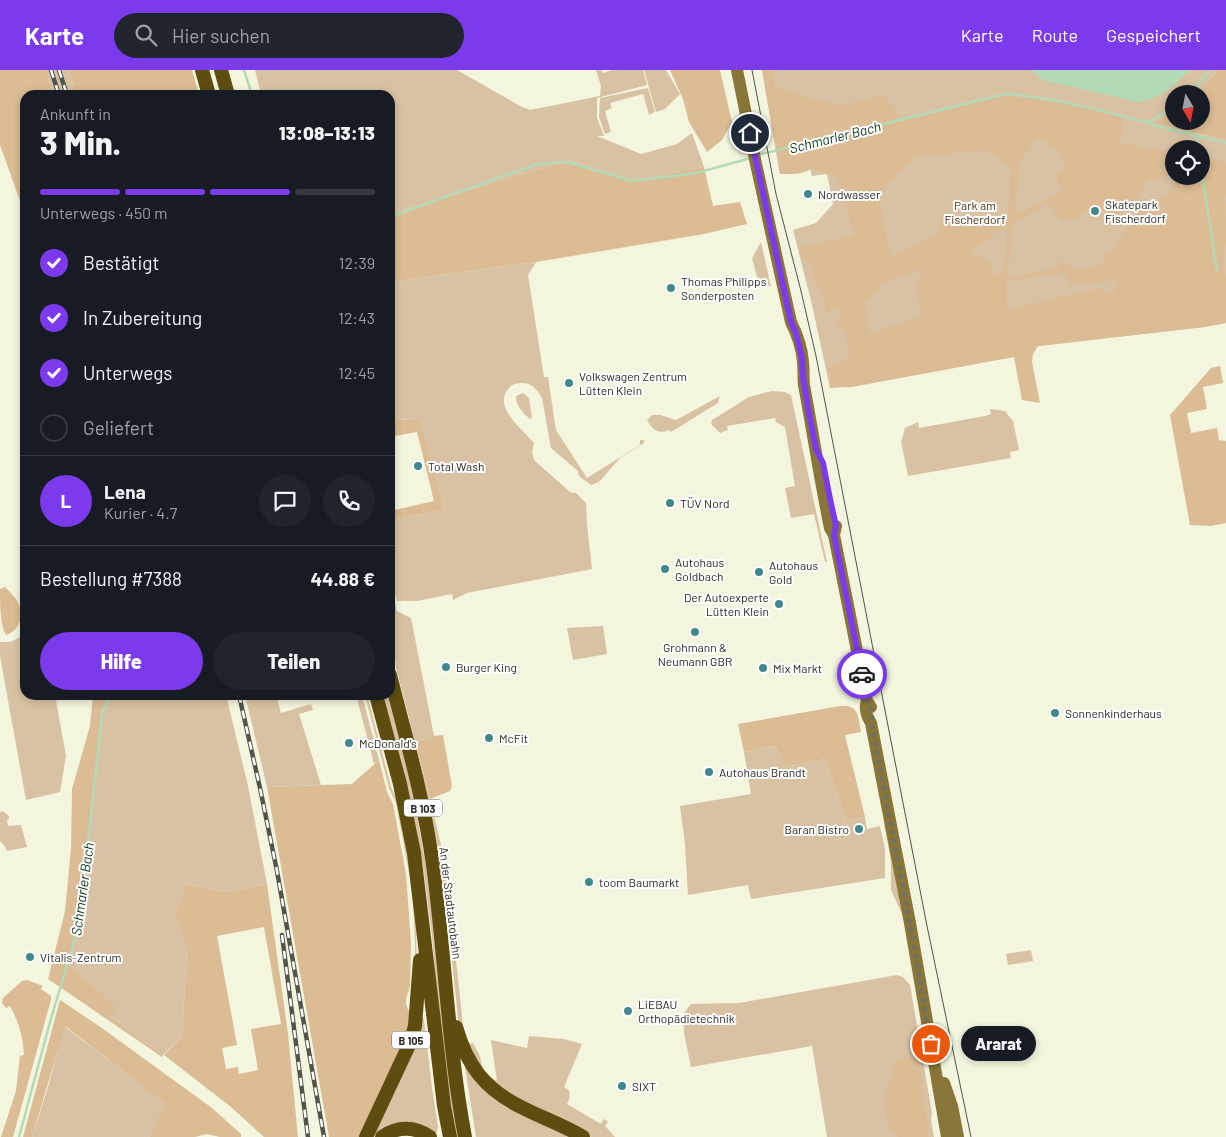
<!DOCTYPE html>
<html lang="de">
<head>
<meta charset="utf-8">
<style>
  :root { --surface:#171b24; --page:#20242c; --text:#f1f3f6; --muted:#9ea1a6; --line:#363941; --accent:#7c3aed }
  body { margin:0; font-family:Barlow,sans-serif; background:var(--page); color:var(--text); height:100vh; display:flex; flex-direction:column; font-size:19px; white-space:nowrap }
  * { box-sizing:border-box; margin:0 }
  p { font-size:16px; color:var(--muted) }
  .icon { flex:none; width:28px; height:28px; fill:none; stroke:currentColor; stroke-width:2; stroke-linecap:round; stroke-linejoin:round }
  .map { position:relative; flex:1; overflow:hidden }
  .drawer { position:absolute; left:20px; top:20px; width:375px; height:610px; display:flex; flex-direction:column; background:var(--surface); border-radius:15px; box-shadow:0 2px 8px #0003 }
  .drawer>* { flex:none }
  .needle { width:32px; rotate:170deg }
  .controls { position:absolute; left:1165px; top:15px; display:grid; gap:10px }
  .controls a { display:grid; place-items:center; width:45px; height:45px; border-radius:50%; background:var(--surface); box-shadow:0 2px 8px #0003; font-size:25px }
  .pin { position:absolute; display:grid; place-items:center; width:42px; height:42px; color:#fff; margin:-21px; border:2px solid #fff; border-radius:50%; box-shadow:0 1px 5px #0007 }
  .courier { position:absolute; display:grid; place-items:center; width:50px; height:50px; margin:-25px; border:4px solid #7c3aed; border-radius:50%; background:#fff; color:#222; box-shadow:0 1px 6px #0007 }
  .bubble { position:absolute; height:35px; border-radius:18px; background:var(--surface); box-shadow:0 2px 8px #0003; font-size:16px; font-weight:800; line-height:35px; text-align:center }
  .summary em { font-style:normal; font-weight:800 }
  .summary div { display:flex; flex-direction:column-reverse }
  .summary { display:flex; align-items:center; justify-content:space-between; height:85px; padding:0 20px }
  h1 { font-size:32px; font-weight:800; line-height:38px }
  .bar { display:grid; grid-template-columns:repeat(4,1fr); gap:8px 5px; align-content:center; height:60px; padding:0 20px }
  .bar i { height:6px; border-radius:4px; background:var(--line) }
  .bar .selected { background:var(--accent) }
  .bar p { grid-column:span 4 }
  .line { display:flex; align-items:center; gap:12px; padding:0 20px; border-top:1px solid var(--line) }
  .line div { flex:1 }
  .round { display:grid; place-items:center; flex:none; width:52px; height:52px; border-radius:26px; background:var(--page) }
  ol { padding:0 20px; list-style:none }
  li { display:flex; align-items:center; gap:15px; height:55px }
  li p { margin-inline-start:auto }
  li .icon { padding:5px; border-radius:50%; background:var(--accent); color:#fff; stroke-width:4 }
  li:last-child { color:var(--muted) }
  li i { width:28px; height:28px; border:2px solid var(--line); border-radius:50% }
  .cta { display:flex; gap:10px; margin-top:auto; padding:10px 20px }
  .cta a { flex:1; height:58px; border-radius:30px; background:var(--accent); color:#fff; font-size:20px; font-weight:800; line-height:58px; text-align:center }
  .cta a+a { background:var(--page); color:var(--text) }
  header { display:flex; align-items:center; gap:30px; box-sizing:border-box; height:70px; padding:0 25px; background:var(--accent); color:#fff }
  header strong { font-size:24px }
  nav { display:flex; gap:28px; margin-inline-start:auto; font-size:18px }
  .search { width:350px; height:45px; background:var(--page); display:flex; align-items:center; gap:12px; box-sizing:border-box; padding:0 18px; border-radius:28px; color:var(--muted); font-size:19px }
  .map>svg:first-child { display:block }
</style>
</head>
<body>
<header>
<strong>Karte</strong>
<div class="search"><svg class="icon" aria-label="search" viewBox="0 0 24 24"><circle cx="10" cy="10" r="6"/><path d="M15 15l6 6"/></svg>Hier suchen</div>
<nav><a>Karte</a><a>Route</a><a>Gespeichert</a></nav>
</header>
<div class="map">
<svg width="1226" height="1067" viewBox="0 0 1226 1067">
  <rect width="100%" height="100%" fill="#f3f5de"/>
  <path fill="#d9c2a4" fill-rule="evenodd" d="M0,0H69L75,25H25Z
    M255,0H457L522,37L530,40L600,26L601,16L596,0H601L603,3L612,0H643L647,15L597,28V48L604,66H597L641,84L677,74L692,63L704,97L635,110L569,90L390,144V25H261Z
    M644,0H666L680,24L665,39L656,42Z
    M762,0H1218L1197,24H1174V41L1150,53L1226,70V253L1204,257L1013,279L830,318L812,235L793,160L816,153L833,134L827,104L812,106L810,99C802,105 790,104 780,104ZM1174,79H1201V106H1174Z
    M648,18L655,42L649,45L643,24L610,33L612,38L605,41L611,62L605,64L599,47L600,28Z
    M761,172L771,217L757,207L752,188Z
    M536,192L528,205L544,307H548L556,360L587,408L640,375V370H644V373L620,388L599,412L591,415L579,406L578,401L551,378L542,328C535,315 527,310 512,315C510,317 506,320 505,324C498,341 524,361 534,373L532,382L534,390L570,422L576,423L586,433L587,455L592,499L467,523L453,530L452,524L417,531H397L390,505V450L445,440L420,349L390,350V212Z
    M772,321L785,322L791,325L827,492H825L814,444L791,448L785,418L795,416L785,357L776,352L775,348L727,356L728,360L720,363L711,354L712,350L749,327Z
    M523,323L529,328L532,348L530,349C523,343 515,335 516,326Z
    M720,326L718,333L671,362L669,360C658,365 652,359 647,350L652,345H660L676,350Z
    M990,339L1005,341L1013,351L1019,380L1010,382L1011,388L908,406L901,372L905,358L918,352L919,358L985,346L991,344Z
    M390,516L397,541L411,548L434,666L416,672L443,783L449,823L463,956L469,974L473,973L480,986L483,1003L497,1011L491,970L527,978L529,966L564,969L582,974L564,1017L569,1020L570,1027L567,1034L601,1054L604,1049L608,1052L605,1056L615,1067H591L587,1063L523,1033L481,1003L459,957L445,824L440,784L413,673L409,648L396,597L393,564L390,567Z
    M603,556L607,584L573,590L567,558Z
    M25,565V625H55L66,686L60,722L26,730L0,586V572H10Z
    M110,625H226L248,716L267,814L226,822L185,814L175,844L187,880L182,966L163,985L108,947L116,938L68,893L79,855L102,644Z
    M245,625H276L281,643L311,634L313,640L299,644L321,715L267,717Z
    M356,625H362L379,690L374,694Z
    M365,625H367L369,632L391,717L399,734L415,829L417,897L410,935L415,896V874L413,829L409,803L396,733L389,718Z
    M383,625H388L408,697L426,795L459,1067H456L455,1065L441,970L432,866L423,796L412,738Z
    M775,676L786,697L825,689L846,751L865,747L867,759L880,756L885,779V808L751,829L748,815L688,825L685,774L680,736L751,724L744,682Z
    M3,741L9,746V749L7,750L8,756L21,755L27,777L7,781L4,775L0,771V742Z
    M884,753H886L902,844L891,820V791Z
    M1031,880L1033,891L1008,895L1006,884Z
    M897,905L903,907L910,915L932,1043L931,1050L934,1067H827L812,976L691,997L684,963L683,944L691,934L739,933Z
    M421,944L424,950L432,1018L438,1057L436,1066L379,1062L374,1067H370Z
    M64,956L166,1033L149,1067H32L48,1017Z
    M466,995L576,1067H476L465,997Z"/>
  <path fill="#dbbc94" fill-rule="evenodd" d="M0,0H45L53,25H25V145L0,75Z
    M69,0H192L199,25H75Z
    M670,0H720L732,52L722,70L707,82L689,52L683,29Z
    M762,0H773L774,16L839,36L885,25L901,49L1005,24L1036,26L1124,46L1120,73L1174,83V106H1201V87L1226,92V125H1225L1226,170L1223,198L1226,206V253L1204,257L1038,276L1033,284L1032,292L1040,333L1022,330L1014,287L852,317L830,318L829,297L850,287L845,262L836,255L843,236L826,243L822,223L814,211L812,194L802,189L799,177L854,166L838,108L811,98C803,105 790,104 780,104ZM1037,67L1059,80L1065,96L1057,104V112L1062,121L1022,142H1018L1016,135L1019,94ZM987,80L1011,97L1008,147L990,156L969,148L948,144L940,150L937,163L895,186L890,185L879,124L914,87ZM1171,105L1174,108V115L1169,125L1141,136L1111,184L1104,181V194L1075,199L1061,191L1058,198L1007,208L1013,155L1017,151L1048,133L1061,150L1075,148L1073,151L1096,135L1114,148L1139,129L1148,110ZM1007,155L1006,183L1001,205H996C991,190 982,188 970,182ZM926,197L915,215L921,247L869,264L866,234L882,213ZM1062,203L1065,204L1070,215L1120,210L1113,223L1096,218L1080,224L1067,225L1007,240L1006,212Z
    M1218,0H1226V70L1150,53L1174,41V51H1201V24H1197Z
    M569,90L635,110L704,97L713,136L740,132L747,154L704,164L536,192L390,212V144Z
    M1220,296L1223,313L1203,317L1207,339L1187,343L1191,363L1217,358L1219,370L1226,371V453L1211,456L1190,455L1170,345L1211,298Z
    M420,349L445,440L390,450V441L434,431L417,362L390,367V350Z
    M5,517C9,521 13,525 16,529C25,541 21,561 6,565C0,555 0,532 0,519Z
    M93,625H110L102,644L79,855L68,893L117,938L109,947L163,985L162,987L48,909L65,841L71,779L72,719L90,656Z
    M840,636C858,634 859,647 861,662L845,665L865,747L846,751L825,689L786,697L775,676L744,682L738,654Z
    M443,665L452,716L450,721L430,729L416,672L434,666Z
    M379,690L387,722L393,734L406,804L411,873L410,916L406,929V934L408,940L413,942L411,953L362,1067H329L267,717L352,714Z
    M185,814L226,822L267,814L288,964L298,1067H264L231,1037L164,985L182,966L187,880L175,844ZM264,857L281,954L251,959L258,1000L239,1004L238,997L226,999L222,978L237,975L217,866Z
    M27,910L43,916L41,919L51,926V930L13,1067H1L16,1021L20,986L24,985C23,967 19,952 10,936L6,938L2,933L3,928L22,911Z
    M60,930L99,956L212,1038L241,1064V1067H220L207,1064L195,1067H149L165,1033L65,956L32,1067H23Z
    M918,985L929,1067H898L891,1062L883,1037L895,990Z"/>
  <path fill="#b2dab6" d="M1031,0H1190C1176,14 1158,30 1138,32L1043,10Z"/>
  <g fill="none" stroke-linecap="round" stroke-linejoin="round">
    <path stroke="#b2dab6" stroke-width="2.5" d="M244,0L252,25
      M1190,24L1210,0
      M1147,53L1174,36
      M1197,66L1198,77
      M758,85L1005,24C1054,28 1101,40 1148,53C1173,61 1200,66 1226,73
      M1201,96L1217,201
      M390,147L537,94L568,92L632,111L696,103L751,88
      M19,1067L50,952L79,855L102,644L110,625"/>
    <path stroke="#897538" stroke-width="12" d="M737,0L756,94L791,252C797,264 802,278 803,292C804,300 803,307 804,315C813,363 820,410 830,458L834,465
      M836,456L834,465L867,631L871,637
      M867,631C864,638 867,647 871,653L910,853L947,1067
      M944,1013L952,1036L958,1067"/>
    <path stroke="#5e4d0f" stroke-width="14" d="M202,0L209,25
      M221,0L228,25
      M390,605C406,668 424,730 433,795C445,885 448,977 465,1067
      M376,625L400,714L414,783L444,1036L450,1067
      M456,957C467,996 485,1019 521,1037C542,1048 564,1055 583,1067
      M366,1067L410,973L415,956L420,890
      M382,1067C397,1056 415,1056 430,1067"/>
    <path stroke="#535448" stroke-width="1" d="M752,0L776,124L801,221L816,286L927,856L971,1067"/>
    <g stroke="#535448" stroke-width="4.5">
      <path id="rail" d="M51,0L59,25
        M59,0L67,25
        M239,625L260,718L277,801L324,1067
        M282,865L308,1067"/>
    </g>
    <use href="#rail" stroke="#fff" stroke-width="2.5" stroke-dasharray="8" stroke-linecap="butt"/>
  </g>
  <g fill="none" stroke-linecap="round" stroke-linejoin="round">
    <path stroke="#707163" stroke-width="5" stroke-dasharray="0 9" d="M862,604L867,631C872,636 873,646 871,653L910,854L931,974"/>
    <path stroke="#7c3aed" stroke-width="6" d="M750,63L791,252L796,263L802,288L803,307L808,338L816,379L823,393L830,429L836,456L834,465L862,604"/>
  </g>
  <g fill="#40878e" stroke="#fff" stroke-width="2">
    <circle cx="808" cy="124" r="5"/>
    <circle cx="1095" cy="141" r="5"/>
    <circle cx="671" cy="218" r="5"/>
    <circle cx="569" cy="313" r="5"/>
    <circle cx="418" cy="396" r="5"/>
    <circle cx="670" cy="433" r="5"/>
    <circle cx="665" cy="499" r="5"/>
    <circle cx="759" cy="502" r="5"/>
    <circle cx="779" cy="534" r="5"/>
    <circle cx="695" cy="562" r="5"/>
    <circle cx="446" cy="597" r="5"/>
    <circle cx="763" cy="598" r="5"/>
    <circle cx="1055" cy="643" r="5"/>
    <circle cx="489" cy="668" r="5"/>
    <circle cx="349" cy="673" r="5"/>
    <circle cx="709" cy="702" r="5"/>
    <circle cx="859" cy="759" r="5"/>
    <circle cx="589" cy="812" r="5"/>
    <circle cx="30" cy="887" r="5"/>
    <circle cx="628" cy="941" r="5"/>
    <circle cx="622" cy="1016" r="5"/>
  </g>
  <g text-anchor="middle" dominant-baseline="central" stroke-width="4" stroke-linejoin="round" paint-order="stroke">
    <g fill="#fff" stroke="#696a64" stroke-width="1">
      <rect x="404" y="729.5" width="38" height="17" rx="4"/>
      <rect x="392" y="961.5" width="38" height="17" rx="4"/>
    </g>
    <g font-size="11" font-weight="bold" fill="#292a21">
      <text x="423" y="738">B 103</text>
      <text x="411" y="970">B 105</text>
    </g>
    <g font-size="12" fill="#292a21" stroke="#fff" text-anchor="start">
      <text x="818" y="124">Nordwasser</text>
      <text x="1105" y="134">Skatepark<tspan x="1105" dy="14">Fischerdorf</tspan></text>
      <text x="681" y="211">Thomas Philipps<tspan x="681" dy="14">Sonderposten</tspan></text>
      <text x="579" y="306">Volkswagen Zentrum<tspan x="579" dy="14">Lütten Klein</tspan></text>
      <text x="428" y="396">Total Wash</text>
      <text x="680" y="433">TÜV Nord</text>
      <text x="675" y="492">Autohaus<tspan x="675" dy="14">Goldbach</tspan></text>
      <text x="769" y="495">Autohaus<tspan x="769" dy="14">Gold</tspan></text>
      <text x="769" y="527" text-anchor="end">Der Autoexperte<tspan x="769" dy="14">Lütten Klein</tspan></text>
      <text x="695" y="577" text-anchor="middle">Grohmann &amp;<tspan x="695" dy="14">Neumann GBR</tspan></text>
      <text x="456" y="597">Burger King</text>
      <text x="773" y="598">Mix Markt</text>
      <text x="1065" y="643">Sonnenkinderhaus</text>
      <text x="499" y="668">McFit</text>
      <text x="359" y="673">McDonald's</text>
      <text x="719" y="702">Autohaus Brandt</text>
      <text x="849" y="759" text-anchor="end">Baran Bistro</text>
      <text x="599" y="812">toom Baumarkt</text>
      <text x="40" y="887">Vitalis-Zentrum</text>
      <text x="638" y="934">LiEBAU<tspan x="638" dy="14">Orthopädietechnik</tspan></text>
      <text x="632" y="1016">SIXT</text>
    </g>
    <g font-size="12" fill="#452f0e" stroke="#fff">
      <text x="975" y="135">Park am<tspan x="975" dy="14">Fischerdorf</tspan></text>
    </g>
    <g font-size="12" fill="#292a21" stroke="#fff">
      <text transform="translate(451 833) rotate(83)">An der Stadtautobahn</text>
    </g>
    <g font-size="14" font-style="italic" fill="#0d3a18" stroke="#fff">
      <text transform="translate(835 67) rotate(-14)">Schmarler Bach</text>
      <text transform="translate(82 819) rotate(-82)">Schmarler Bach</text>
    </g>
  </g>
</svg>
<div class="controls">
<a><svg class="needle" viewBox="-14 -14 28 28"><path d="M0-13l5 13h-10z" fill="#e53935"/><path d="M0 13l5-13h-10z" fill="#9ea1a6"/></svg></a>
<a><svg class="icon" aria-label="locate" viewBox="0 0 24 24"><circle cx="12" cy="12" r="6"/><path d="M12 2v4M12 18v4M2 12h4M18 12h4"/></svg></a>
</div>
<div class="pin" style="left:931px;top:974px;background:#ea580c"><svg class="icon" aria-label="bag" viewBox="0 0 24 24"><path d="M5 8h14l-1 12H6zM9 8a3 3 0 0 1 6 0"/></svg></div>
<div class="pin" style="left:750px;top:63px;background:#1f2937"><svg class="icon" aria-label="home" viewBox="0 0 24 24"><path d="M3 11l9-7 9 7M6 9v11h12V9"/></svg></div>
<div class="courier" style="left:862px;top:604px"><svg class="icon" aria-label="car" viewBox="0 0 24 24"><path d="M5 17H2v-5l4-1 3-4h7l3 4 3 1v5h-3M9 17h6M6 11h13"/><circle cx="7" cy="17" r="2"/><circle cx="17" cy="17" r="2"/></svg></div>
<div class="bubble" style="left:961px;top:956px;width:75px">Ararat</div>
<section class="drawer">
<div class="summary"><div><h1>3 Min.</h1><p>Ankunft in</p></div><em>13:08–13:13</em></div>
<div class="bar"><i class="selected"></i><i class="selected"></i><i class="selected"></i><i></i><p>Unterwegs · 450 m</p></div>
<ol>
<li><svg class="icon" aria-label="check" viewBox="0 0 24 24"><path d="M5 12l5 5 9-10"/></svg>Bestätigt<p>12:39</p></li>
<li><svg class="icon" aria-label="check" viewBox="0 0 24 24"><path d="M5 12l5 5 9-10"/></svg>In Zubereitung<p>12:43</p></li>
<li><svg class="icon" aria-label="check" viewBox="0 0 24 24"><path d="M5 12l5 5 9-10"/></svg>Unterwegs<p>12:45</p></li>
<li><i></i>Geliefert</li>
</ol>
<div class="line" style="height:90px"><b class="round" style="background:var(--accent);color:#fff">L</b><div><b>Lena</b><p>Kurier · 4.7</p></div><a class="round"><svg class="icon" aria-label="chat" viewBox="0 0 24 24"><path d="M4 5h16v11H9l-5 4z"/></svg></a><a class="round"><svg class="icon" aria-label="phone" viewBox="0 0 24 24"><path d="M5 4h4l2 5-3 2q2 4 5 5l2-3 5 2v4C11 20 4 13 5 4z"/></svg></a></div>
<div class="line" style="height:65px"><div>Bestellung #7388</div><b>44.88 €</b></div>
<div class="cta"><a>Hilfe</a><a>Teilen</a></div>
</section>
</div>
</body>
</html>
